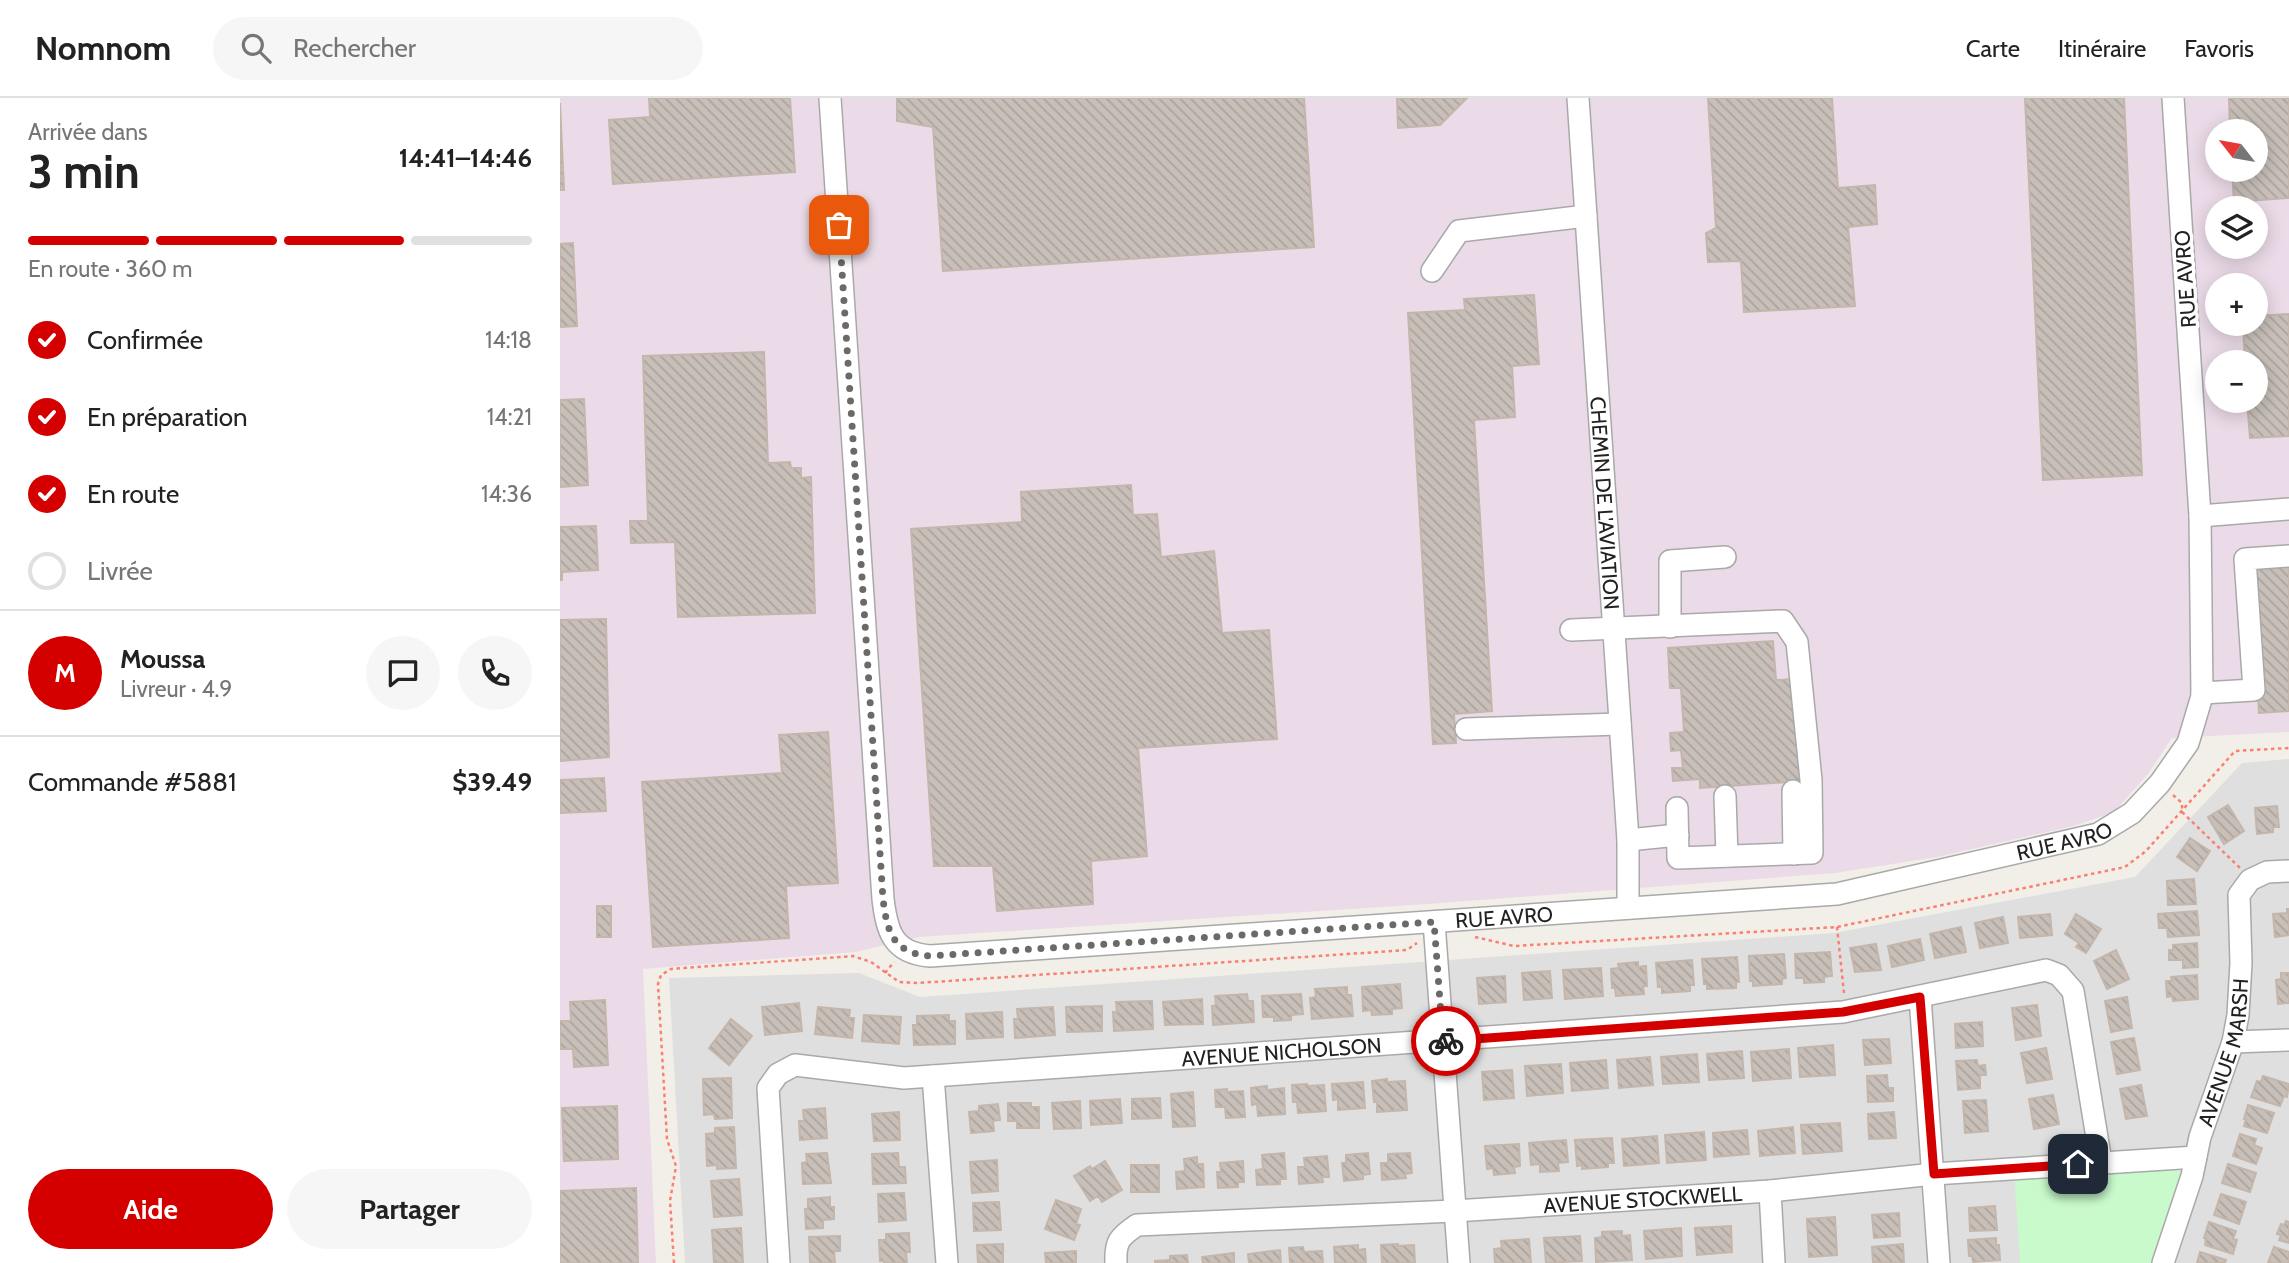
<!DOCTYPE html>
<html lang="fr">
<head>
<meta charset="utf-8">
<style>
  :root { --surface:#fff; --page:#f6f6f6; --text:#222; --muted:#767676; --line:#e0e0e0; --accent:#d40000 }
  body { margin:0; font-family:Cabin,sans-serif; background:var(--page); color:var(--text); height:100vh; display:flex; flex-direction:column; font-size:26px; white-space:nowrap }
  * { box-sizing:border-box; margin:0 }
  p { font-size:23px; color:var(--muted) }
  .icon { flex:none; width:38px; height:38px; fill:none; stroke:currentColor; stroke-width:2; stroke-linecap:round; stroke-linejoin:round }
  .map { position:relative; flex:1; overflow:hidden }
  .side { display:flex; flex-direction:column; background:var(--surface); width:560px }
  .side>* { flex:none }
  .needle { width:46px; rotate:301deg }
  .fabs { position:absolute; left:1645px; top:21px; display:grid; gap:14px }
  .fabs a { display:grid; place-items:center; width:63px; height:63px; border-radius:50%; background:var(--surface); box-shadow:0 4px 18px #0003; font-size:35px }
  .pin { position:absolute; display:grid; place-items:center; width:60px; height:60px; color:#fff; margin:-30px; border-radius:14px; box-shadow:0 4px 10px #0006 }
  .courier { position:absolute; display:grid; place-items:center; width:70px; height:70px; margin:-35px; border:5px solid #d40000; border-radius:50%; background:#fff; color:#222; box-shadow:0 2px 9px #0007 }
  .headline em { font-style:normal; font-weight:700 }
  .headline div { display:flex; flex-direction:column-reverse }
  .headline { display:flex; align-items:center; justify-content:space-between; height:119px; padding:0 28px }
  h1 { font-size:46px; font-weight:700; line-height:52px }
  .bar { display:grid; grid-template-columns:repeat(4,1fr); gap:10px 7px; align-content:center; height:84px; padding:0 28px }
  .bar i { height:9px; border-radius:5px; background:var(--line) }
  .bar .active { background:var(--accent) }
  .bar p { grid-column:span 4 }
  .line { display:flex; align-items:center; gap:18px; padding:0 28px; border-top:2px solid var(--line) }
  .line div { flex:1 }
  .round { display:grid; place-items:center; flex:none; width:74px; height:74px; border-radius:37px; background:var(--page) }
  ol { padding:0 28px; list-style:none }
  li { display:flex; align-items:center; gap:21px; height:77px }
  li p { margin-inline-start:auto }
  li .icon { padding:7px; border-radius:50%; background:var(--accent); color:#fff; stroke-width:4 }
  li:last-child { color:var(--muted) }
  li i { width:38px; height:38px; border:4px solid var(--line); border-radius:50% }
  .action { display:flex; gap:14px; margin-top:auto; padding:14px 28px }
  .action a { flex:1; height:80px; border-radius:42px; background:var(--accent); color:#fff; font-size:28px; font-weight:700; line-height:80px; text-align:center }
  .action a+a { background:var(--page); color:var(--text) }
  header { display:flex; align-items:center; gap:42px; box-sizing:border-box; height:98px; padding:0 35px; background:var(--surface); border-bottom:2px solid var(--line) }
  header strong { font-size:33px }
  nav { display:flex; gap:38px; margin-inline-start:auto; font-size:24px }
  .search { width:490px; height:63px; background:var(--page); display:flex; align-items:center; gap:18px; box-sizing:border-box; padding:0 24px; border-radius:38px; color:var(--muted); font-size:26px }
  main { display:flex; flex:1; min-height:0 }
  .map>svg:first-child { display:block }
</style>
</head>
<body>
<header>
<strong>Nomnom</strong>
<div class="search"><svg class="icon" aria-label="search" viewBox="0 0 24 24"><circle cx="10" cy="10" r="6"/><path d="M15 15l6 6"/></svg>Rechercher</div>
<nav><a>Carte</a><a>Itinéraire</a><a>Favoris</a></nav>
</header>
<main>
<section class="side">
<div class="headline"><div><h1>3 min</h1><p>Arrivée dans</p></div><em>14:41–14:46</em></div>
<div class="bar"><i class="active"></i><i class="active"></i><i class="active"></i><i></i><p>En route · 360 m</p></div>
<ol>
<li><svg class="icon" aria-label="check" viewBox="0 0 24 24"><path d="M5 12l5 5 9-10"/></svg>Confirmée<p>14:18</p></li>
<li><svg class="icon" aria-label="check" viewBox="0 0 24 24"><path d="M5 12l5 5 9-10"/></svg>En préparation<p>14:21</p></li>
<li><svg class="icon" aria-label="check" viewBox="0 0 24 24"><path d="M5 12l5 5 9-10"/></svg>En route<p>14:36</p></li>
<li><i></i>Livrée</li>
</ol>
<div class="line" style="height:126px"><b class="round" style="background:var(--accent);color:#fff">M</b><div><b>Moussa</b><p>Livreur · 4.9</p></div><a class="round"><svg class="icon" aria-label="chat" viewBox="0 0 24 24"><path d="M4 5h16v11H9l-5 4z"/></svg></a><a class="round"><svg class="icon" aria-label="phone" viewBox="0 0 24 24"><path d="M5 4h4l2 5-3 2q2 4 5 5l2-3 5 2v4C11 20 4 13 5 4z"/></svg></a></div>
<div class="line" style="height:91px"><div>Commande #5881</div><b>$39.49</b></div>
<div class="action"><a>Aide</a><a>Partager</a></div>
</section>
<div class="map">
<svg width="1729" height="1165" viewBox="0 0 1729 1165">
  <defs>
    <pattern id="building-back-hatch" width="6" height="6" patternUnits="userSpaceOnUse" patternTransform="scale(1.75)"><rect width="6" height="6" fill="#c7bfb8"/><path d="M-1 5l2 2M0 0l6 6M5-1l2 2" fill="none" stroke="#aba49e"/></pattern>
  </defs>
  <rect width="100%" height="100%" fill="#f2efe9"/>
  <path fill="#e0dfdf" d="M1729,661V1165H125L109,880L299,875L360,899L1274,835L1575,779L1682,665Z"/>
  <path fill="#ebdbe8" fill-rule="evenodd" d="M0,0H1729V634L1612,640L1588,676L1554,714L1514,728L1377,759L1275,775L868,806L359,839L296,854L83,871L96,1165H0ZM1657,33H1696V72H1657ZM1657,110H1696V149H1657ZM1657,187H1696V226H1657ZM1657,264H1696V303H1657Z"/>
  <path fill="#c8facc" d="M1636,1059L1602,1165H1460L1454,1071Z"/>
  <path fill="url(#building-back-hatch)" stroke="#c4b6ab" stroke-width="2" d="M89,0H230L235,74L53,86L49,22L90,19Z
    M337,0H744L754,149L383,173L373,29L337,23Z
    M837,0H907L880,27L838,30Z
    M1148,0H1272L1278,90L1315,87L1317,126L1288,129L1295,208L1184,214L1181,163L1148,164L1146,135L1156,130Z
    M1465,0H1564L1582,377L1483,382Z
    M1669,0H1729V100L1674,104L1672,72H1696V33H1670Z
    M0,5L4,92H0Z
    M13,145L17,228L0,229V146Z
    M974,197L979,266L952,268L955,319L914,322L932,613L894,616L896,645L873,646L848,215L905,212L904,201Z
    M1729,216V338L1690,340L1687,303H1696V264H1685L1683,226H1696V218Z
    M204,254L208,365L230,364L231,370H241V380L251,379L255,515L118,519L115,444L71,445L70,423H88L83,258Z
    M24,301L28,387L0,389V302Z
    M571,387L573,417L597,416L601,459L654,453L662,535L709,532L717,641L578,650L587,758L531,763L533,806L437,813L433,768H374L351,431L462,424L461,394Z
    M36,428L38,472L2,474V482H0V429Z
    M1729,467V613L1699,615L1691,469Z
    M46,521L49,659L0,663V522Z
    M1213,543L1216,582L1237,581L1243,683L1140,690V681L1113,683L1112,670H1123L1121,652L1111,653L1110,635L1124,634L1121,590H1110L1108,550Z
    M268,634L278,785L226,788L229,840L93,849L82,684L222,675L219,637Z
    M44,680L46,713L0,715V682Z
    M1668,707L1684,733L1664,746L1648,719Z
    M1717,708L1719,729H1713V734L1697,736L1695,710Z
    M1630,740L1650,753L1637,773L1617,759Z
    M1634,781L1636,806L1608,807L1607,783Z
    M37,808H51V839H37Z
    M1727,811H1729V837L1715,839L1713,816L1727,815Z
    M1637,813L1639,837L1608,839L1607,830H1599L1598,816Z
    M1490,816L1492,837L1460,840L1458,819Z
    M1516,816L1541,831L1526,855L1516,849L1519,845L1505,836Z
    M1443,819L1448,845L1420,850L1415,825Z
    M1401,829L1406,854L1375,860L1370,836Z
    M1360,841L1364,862L1332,869L1328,848Z
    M1637,845L1638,869L1623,870V862H1609V852H1613V847Z
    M1316,846L1321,872L1295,874L1290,850Z
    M1556,852L1569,881L1547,891L1534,863Z
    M1270,854L1272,878L1264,879V884L1244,885V880H1236L1235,856Z
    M1224,856L1226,880L1222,881V886L1193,888V883H1190L1189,858Z
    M1177,859L1179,884H1176V890L1147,891V886H1144L1142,861Z
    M1132,862L1134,887H1130V893L1102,895V889H1098L1096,865Z
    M1078,864V869L1086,868L1087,888H1083L1084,896L1056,898L1055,890H1052L1051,871L1059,870L1058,866Z
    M1041,870L1043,898L1005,901L1003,872Z
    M990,873L992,900L964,902L962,875Z
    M1721,875H1729V905L1718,906L1716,882L1721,881Z
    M1637,877L1638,901L1613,903L1612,898L1607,899L1606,883H1612L1611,879Z
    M945,878L946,904L919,906L917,880Z
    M840,886L842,910L832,911V916L812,917L811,912L803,913L802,889Z
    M787,889V897H791L793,918L752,921L750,900L756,899L755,891Z
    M687,896L688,903H693L694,924L653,927L652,908L656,907L655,898Z
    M741,896L743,916L731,917V922L714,923V919H703L702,898Z
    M1567,899L1572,930L1551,934L1545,903Z
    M642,901L643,926L605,927L603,904Z
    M45,902L48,967L14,969L13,951H0V923H11L10,904Z
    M592,903L593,931L554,933L553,914H557L556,904Z
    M239,905L242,933L205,937L202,909Z
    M1477,907L1481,938L1456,942L1452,910Z
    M542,908V933L507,934L506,909Z
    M258,909L290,912L289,920H294L292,940L255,936Z
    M493,909L495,937L455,940L454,921H458L457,911Z
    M442,914L443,939L407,941L406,916Z
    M304,917L341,919L339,946L302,943Z
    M389,917V923H395V946L354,947L353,927H357V918Z
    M171,921L192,938L169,967L149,950Z
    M1422,924L1423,948L1396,950L1395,926Z
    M1574,940L1580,972L1557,976L1551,944Z
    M1329,941L1331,965L1305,967L1303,942Z
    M1273,947L1275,977L1240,979L1238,950Z
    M1486,950L1492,981L1467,985L1461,955Z
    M1229,951L1231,980L1193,983L1191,954Z
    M1182,953L1184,980L1149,982L1147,956Z
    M1137,956L1139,984L1103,986L1101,959Z
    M1090,959L1093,987L1059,990L1057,962Z
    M1046,962L1048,990L1012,993L1010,965Z
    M1417,962L1418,968L1425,967L1426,977H1420V990L1398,992L1396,963Z
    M1001,966L1003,995L967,998L965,968Z
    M952,972L954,1000L924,1002L922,974Z
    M1327,977L1328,990H1333V1003L1308,1004L1307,978Z
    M1703,978L1729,986L1727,999L1724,998L1720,1008L1691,999L1697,983L1701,984Z
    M171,980L172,1020L155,1021L154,1016L144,1017L143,981Z
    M827,981V984L845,983L847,1012L817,1014V1004H814L812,983Z
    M803,984L805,1010L778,1012V1001L773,1002L772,986Z
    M747,986L748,988L764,987L766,1013L738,1015L737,1004H733L732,987Z
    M1581,987L1587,1018L1566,1021L1560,991Z
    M707,988V992L724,990L725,1016L698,1018L697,1006L692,1007L691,990Z
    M667,991V994L683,993L685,1019L666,1020L665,1009H656L655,992Z
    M633,994L635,1028L613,1029L611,996Z
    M1493,997L1499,1026L1474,1031L1469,1001Z
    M600,1000L601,1020L572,1021V1001Z
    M560,1001L562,1025L531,1027L530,1003Z
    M1426,1002L1428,1033L1405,1035L1403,1003Z
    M520,1003L521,1030L494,1031L492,1005Z
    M448,1005H471V1009H479V1030H457V1023H448Z
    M438,1006L440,1022L433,1023L434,1033L411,1035L409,1014L419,1013V1008Z
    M1688,1007L1714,1015L1707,1035L1684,1028L1686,1021H1684Z
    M57,1008L58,1061L4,1063L2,1010Z
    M265,1010L267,1040L240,1042L239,1023H244L243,1012Z
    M339,1014L340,1042L314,1043L312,1016Z
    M1334,1014L1336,1040L1309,1041L1308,1016Z
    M1280,1025L1282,1053L1243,1056L1241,1027Z
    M174,1029L176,1070L157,1071V1067L147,1068L146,1036L155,1035V1030Z
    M1233,1029L1235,1055L1200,1058L1198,1033Z
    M1187,1032L1189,1056L1154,1059L1153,1035Z
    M1144,1034L1146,1062L1107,1065L1105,1037Z
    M1680,1036L1696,1041L1694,1047L1702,1050L1696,1066L1673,1058Z
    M1097,1038L1099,1065L1064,1068L1062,1041Z
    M1052,1040L1054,1065H1048V1069L1022,1071V1067L1017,1068L1015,1042Z
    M1006,1042L1008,1064L998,1065L999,1073L980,1074V1066L971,1067L969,1045Z
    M959,1046L960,1068L954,1069L955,1075L934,1077L933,1070L927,1071L925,1048Z
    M267,1055L271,1085L243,1086L242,1065L247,1064L246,1056Z
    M338,1055L339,1069H345L346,1085L313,1086L312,1056Z
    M724,1055L726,1081H720V1086L697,1087L696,1072L703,1071L702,1057Z
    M808,1055L810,1076L803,1077V1081L784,1083L782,1065H786V1057Z
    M850,1055L852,1075L845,1076L846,1080L822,1082L821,1065H828V1056Z
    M767,1058L769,1079H762L763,1084L739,1086L738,1069H745L744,1060Z
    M637,1059V1066H643L644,1089L617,1091L616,1074L625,1073L624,1061Z
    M437,1062L438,1093L412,1095L410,1064Z
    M545,1063L562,1092L542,1104L538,1098L530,1103L514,1078L530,1068L532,1071Z
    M683,1063L684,1084H678V1089L658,1090L657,1074H661L660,1065Z
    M1668,1066L1696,1075L1690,1094L1662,1085Z
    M571,1067H599V1094H571Z
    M179,1081L182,1117L154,1119L151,1083Z
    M76,1090L78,1165H0V1093Z
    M344,1095L346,1122L319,1124L318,1096Z
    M1661,1096L1686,1104L1679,1126L1654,1117Z
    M270,1099V1109H274V1121L263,1122V1130L246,1131L245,1111H248V1101Z
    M496,1102L521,1111L516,1126L520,1127L514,1142L485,1131Z
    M439,1104L441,1132L414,1133L413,1105Z
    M1435,1108L1437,1132L1410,1133L1409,1110Z
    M1339,1115L1340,1138L1314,1140L1312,1117Z
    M1275,1119L1277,1157L1249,1159L1247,1121Z
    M1726,1123L1729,1124V1145L1719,1142L1721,1137L1717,1136L1721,1126L1724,1127Z
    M1649,1124L1676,1133L1673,1141L1677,1142L1673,1156L1645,1147L1646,1141L1644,1140Z
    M1171,1128L1172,1154L1137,1157L1135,1130Z
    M181,1130L183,1165H154L152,1132Z
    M1121,1130L1122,1158L1086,1161L1084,1133Z
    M1062,1133V1138L1070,1137L1072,1162L1036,1164L1035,1140L1042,1139V1134Z
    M349,1135L350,1154H346L347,1165H324V1163H320L319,1142H326V1136Z
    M280,1138V1153H274L275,1165H250L249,1139Z
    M1020,1138L1022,1163L986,1165L984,1140Z
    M1436,1140V1147H1439L1440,1162L1413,1164L1412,1158H1409L1408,1142Z
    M969,1141L971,1165H935L934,1151L942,1150L941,1143Z
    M443,1146V1165H418L417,1147Z
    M838,1146V1148L854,1147L855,1165H822L821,1147Z
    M1343,1146L1344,1165L1313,1164L1312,1149Z
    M798,1147V1152L805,1151L806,1165H775L774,1149Z
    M743,1149L744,1154L762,1153L763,1165H730L729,1150Z
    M1714,1149L1729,1154V1165H1708Z
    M720,1152L721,1165H689L688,1156Z
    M516,1153V1165H486L485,1155Z
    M1640,1154L1666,1162L1665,1165H1637Z
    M674,1155V1165H643L642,1159Z
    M627,1157L628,1165H595V1163L610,1162V1158Z"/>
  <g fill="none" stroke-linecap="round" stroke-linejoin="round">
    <g stroke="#a9a9a9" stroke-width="24">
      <g id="minor">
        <path id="s1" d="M270,0L323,801C327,834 333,855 370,858L1277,796L1538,736L1572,715L1600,685L1628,645L1642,598L1640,418L1613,0"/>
        <path id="s2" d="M1018,0L1068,742V810"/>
        <path d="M872,173L899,133L1026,118"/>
        <path d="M1640,418L1729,411"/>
        <path d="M1110,529V463L1165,459"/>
        <path d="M1011,532L1223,523L1237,544L1251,682L1252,755L1118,760L1117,710"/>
        <path d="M1642,595L1694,592L1685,461L1729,458"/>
        <path d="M906,631L1060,626"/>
        <path d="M1233,693L1234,756"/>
        <path d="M1165,698L1167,758"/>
        <path d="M1068,742L1118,737"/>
        <path d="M874,824L899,1165"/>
        <path d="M1360,899L1379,1165"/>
        <path d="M1673,944L1729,942"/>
        <path d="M373,978L387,1165"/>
        <path d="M1210,1093L1214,1165"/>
        <path id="s3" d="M219,1165L208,990L218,976L235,967L344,980L1283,914L1486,872L1499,877L1513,893L1541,1064"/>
        <path id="s4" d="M556,1165C555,1144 559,1139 577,1127L894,1113L1210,1093L1374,1076L1636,1059"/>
        <path id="s5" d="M1603,1165L1632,1078L1640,1039L1673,944L1678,917L1681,865L1679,797L1690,782L1707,774L1729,773"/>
      </g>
    </g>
    <path stroke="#fa8072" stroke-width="2.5" stroke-dasharray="3.5 3.5" stroke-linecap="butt" d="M1613,697L1622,705V714L1680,770
      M1277,829L1284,895
      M915,839L954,848L1277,829L1565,769L1586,753L1675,653L1729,650
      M325,875L334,864
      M114,1165L110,1103L116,1068L107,1041L98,886L101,877L111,871L293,858L311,864L339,884L358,885L847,852L857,845"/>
    <use href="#minor" stroke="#fff" stroke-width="21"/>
  </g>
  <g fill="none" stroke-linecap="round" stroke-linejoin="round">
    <path stroke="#6b6a68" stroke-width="7" stroke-dasharray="0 12.6" d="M279,127L323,801C327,834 333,855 370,858L874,824L883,943H886"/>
    <path stroke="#d40000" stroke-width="9" d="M886,943L1283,914L1360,899L1374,1076L1518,1066"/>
  </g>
  <g text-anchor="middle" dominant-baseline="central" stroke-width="7" stroke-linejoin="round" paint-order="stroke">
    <g font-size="21" fill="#222" stroke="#fff">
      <text transform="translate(1625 181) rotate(-94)">RUE AVRO</text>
      <text stroke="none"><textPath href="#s2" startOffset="406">CHEMIN DE L'AVIATION</textPath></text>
      <text stroke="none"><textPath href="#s1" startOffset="2028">RUE AVRO</textPath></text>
      <text stroke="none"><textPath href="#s1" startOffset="1461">RUE AVRO</textPath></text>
      <text stroke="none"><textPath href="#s3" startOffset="700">AVENUE NICHOLSON</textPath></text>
      <text stroke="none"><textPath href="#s5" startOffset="220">AVENUE MARSH</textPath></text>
      <text stroke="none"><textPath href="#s4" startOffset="553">AVENUE STOCKWELL</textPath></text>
    </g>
  </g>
</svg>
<div class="fabs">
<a><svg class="needle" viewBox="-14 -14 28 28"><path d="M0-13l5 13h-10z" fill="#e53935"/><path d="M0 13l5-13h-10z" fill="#767676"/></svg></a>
<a><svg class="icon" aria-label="layers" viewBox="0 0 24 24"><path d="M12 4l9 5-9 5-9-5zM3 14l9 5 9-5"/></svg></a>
<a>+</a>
<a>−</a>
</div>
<div class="pin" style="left:279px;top:127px;background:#ea580c"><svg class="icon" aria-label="bag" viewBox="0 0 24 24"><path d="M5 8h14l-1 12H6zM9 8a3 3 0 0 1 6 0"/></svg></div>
<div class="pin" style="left:1518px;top:1066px;background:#1f2937"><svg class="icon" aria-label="home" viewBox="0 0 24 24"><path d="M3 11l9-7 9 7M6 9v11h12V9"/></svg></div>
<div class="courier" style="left:886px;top:943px"><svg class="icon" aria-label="bike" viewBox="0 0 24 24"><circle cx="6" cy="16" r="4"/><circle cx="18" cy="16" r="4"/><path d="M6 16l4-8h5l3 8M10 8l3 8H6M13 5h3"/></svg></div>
</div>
</main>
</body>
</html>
